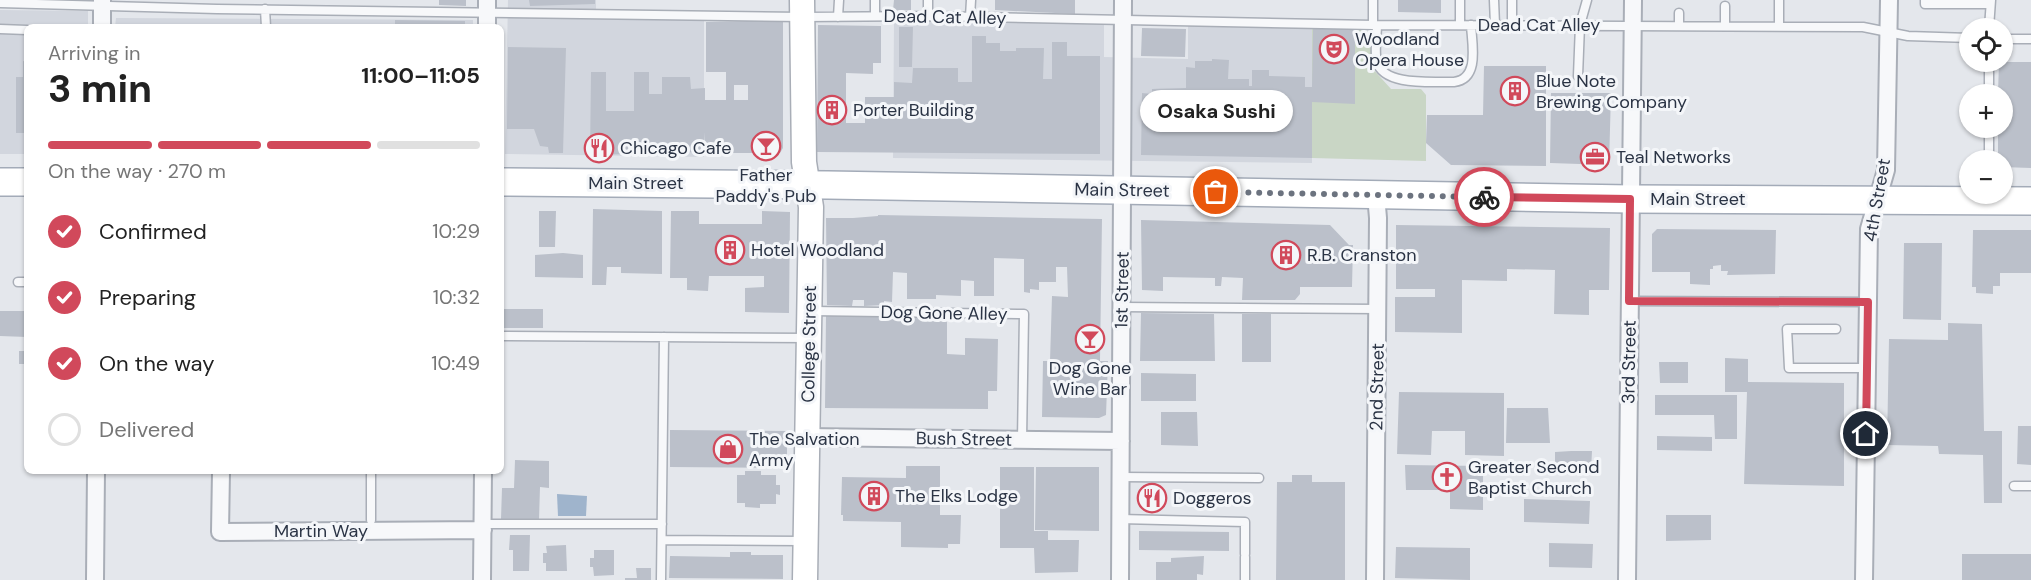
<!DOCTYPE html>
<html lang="en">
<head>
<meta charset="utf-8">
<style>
  :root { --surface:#fff; --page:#f2f2f2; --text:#222; --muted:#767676; --line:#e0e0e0; --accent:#d1495b }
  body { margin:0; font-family:"DM Sans",sans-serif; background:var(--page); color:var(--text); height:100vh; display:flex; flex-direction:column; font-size:22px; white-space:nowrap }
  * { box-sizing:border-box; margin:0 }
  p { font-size:20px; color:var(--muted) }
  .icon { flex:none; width:33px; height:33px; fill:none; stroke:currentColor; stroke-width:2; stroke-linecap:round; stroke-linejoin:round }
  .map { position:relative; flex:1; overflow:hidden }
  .side { position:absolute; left:24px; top:24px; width:480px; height:450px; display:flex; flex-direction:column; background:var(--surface); border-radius:9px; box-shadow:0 2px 4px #0004 }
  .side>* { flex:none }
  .buttons { position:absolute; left:1959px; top:18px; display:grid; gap:12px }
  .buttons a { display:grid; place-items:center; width:54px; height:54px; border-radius:50%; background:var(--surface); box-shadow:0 2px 4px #0004; font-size:30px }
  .pin { position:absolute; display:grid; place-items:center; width:51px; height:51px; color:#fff; margin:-26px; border:3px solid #fff; border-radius:50%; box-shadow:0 2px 6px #0007 }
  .courier { position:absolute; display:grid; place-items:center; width:60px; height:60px; margin:-30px; border:4px solid #d1495b; border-radius:50%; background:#fff; color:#222; box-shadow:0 2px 8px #0007 }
  .bubble { position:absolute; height:42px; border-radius:21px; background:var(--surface); box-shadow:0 2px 4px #0004; font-size:20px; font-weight:700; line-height:42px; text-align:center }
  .summary em { font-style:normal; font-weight:700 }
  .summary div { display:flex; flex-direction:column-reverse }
  .summary { display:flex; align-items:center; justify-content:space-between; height:102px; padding:0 24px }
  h1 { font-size:39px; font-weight:700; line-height:45px }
  .bar { display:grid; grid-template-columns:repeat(4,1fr); gap:9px 6px; align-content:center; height:72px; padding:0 24px }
  .bar i { height:8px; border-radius:4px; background:var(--line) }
  .bar .current { background:var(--accent) }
  .bar p { grid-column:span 4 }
  ol { padding:0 24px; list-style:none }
  li { display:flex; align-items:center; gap:18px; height:66px }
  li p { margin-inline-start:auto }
  li .icon { padding:6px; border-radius:50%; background:var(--accent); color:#fff; stroke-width:4 }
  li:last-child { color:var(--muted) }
  li i { width:33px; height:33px; border:3px solid var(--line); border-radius:50% }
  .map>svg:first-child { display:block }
</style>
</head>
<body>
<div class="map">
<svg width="2031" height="580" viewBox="0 0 2031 580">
  <rect width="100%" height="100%" fill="#e4e7ec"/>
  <path fill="#d2d6de" d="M508,0H596V17L704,18V157L505,154Z
    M0,10L88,11V27H27V154H0Z
    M116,18L473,20V27H115Z
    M894,21H1104V57L1188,59V26L1312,28V163L893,158Z"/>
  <path fill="#c9d6c5" d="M1312,29L1365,30L1371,34L1372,68L1391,89H1421L1426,95V161L1312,158Z"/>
  <path fill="#9fb4cc" d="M557,494L587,496L586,516H558Z"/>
  <path fill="#bbc0ca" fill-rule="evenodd" d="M439,0H466V6L439,5Z
    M529,0H595V4L530,6Z
    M894,0H911V10H893Z
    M995,0H1075V14L995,10Z
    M1398,0H1441V13L1398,12Z
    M395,20L465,21V27H395Z
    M749,21L783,22V148L780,153H705L704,132V152L590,155L591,72H606V111H634V72H649V94H662V77H690L691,89L705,88V100H726V72H706V22ZM734,85H748V100H734Z
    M818,25L881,26V63H873V74L846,73V123H865V97H894V82L912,83L913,68H958V82H972V36H986V43H1000V51H1016V48H1044L1043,79H1052V42H1067V56H1100V154L817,152Z
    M899,27H913L912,67H899Z
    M1142,28L1186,29L1185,57L1141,56Z
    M1313,29H1355V104L1312,102V158L1141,155L1142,93L1152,94V89L1186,88V67L1195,68V61H1212V59L1229,60L1228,79H1249V86H1252V70H1269V76L1305,77V87H1312Z
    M508,47L566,48L563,153H549L548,147L540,146L534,129H507Z
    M23,61L27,62V133H16V77H23Z
    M1999,62H2031V168L2002,167V160H1998V128H2002V94H1998Z
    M1484,66H1546V166L1451,165L1426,143L1427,115H1483Z
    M1551,93H1611L1609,165L1550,163Z
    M593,209L662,211V274L621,273V267H607L606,285H592Z
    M539,211H556L555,247H539Z
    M671,211H699V224H762V211L790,212L789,313L745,312V288L764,287V276H709L708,291L687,290V278H670Z
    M878,215L1102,219L1100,361H1108L1106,415L1099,418L1042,417L1043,361H1050L1052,296L1068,297L1067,267H1056V282H1039V290L1030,289V293L1024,292V259L994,258V296H974V281L961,280V296L936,295V299H907V273L893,272L892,302L884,301V305L864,306V300H853L852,306L827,305L826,218H853L878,216Z
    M1141,220L1330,225L1349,245H1353L1352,287H1300V294L1295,300H1242L1243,278L1222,277L1221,286H1215V278L1163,277V291L1142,290Z
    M1396,225L1610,228L1609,290H1589V315L1554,314L1555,270L1507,269V281L1462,280V333L1395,332V297H1435V289H1396Z
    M1657,229L1776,230L1775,274L1727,275L1728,271H1721V265L1713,266V269H1710V285L1690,284V272H1652V234Z
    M1973,230H2031V273H2000V286H1993V294L1976,293V287H1972Z
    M1904,243H1942L1941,320L1903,319Z
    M563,253L583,255V278L535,277V255Z
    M504,309H543V328H503Z
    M0,311H27V337L0,336Z
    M1141,313L1214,314L1215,361H1140Z
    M1242,314H1271V362H1242Z
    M826,316L947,317V354L965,355V338L998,339L997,391H988V409L825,408Z
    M1948,323L1982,324L1984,431H2002V503H1984L1983,455L1939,454L1938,446L1887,445L1889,339L1948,340Z
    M19,351H27V369H25V364H19Z
    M1725,358L1748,359V382L1844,383V486L1744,484L1747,392H1725Z
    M1659,362H1688V383H1660Z
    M1141,373L1196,374V401H1141Z
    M1399,392L1504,393V456L1465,455V431H1432L1431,455L1397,454Z
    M1655,395H1737V439H1715L1714,415H1655Z
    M1507,408H1548L1550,443H1506Z
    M1161,412H1197L1198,446L1161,445Z
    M2018,426H2031V465L2017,464Z
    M670,430L787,431V468L670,467Z
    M1657,436L1712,437V451L1657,450Z
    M1571,451H1592L1591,471L1555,470V452Z
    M515,460L549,461V488L540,487L539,520L501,519L502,488H514Z
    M1405,465L1483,466V510L1450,509V490H1406Z
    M906,466H940V515H961L960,544H948V548L901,547V522L843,521V515H841L842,477L906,478Z
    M1000,467H1034V531H1048V540H1079L1078,572L1035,573L1034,548H1000Z
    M1036,467H1099V531L1035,530Z
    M745,471H761V475H776V485H780V495L776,494V504H760V508L745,507V503H737V475H745Z
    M1292,475H1312V482H1345V580H1276L1277,482H1292Z
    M1139,491H1165V507L1139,506Z
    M1524,499L1590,501L1589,524L1524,522Z
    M1666,515H1711V540L1666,541Z
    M1139,531L1229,532V551L1139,550Z
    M510,535H530L529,571H513V550H509Z
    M1549,543L1593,544L1592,568L1549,567Z
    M566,545L567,571H546V563H543V553H547L546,546Z
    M1396,547L1470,548V580L1395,578Z
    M594,550H614V575L594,576L593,567H590V558H594Z
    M730,552H751V555H783V579L669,578L670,556L730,557Z
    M1962,554H2031V580H1962Z
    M1204,556L1203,575L1197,574V580H1156V562H1171V558Z
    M636,568H651V580H625V578H637Z"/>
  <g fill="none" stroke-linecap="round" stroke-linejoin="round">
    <g stroke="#a9aeb7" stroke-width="11">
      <path id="lane" d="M1373,0V25
        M1494,0L1495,25
        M1512,0V25
        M1779,0V26
        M1925,0V4H1990
        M0,3L217,9L802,17L928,16L1373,25L1863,27L1908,36L1970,38
        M1725,6V26
        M265,9L266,27
        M875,16V0
        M928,16V0
        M838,17L839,0
        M970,17L971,0
        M1377,25C1377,36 1374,51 1377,62C1384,87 1434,81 1454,82C1480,79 1472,44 1471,25
        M1460,25V0
        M1679,26V13
        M1989,28L1991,0
        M0,29L27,30
        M2002,39H2031
        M1989,62V94
        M1578,76L1580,25L1587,0
        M1989,128V160
        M18,282H27
        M1630,301L1867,302
        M1122,307L1378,309
        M813,311L1024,314L1022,440
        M1836,329H1787L1789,368H1867
        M501,336L808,338
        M1120,477L1259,478
        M2014,486H2031
        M1120,519L1245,522V554
        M371,520V471
        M483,524H662
        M662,540L802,541
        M1245,557V580
        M661,580L664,337"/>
    </g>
    <g stroke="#a9aeb7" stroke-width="20">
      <path id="street" d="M102,27V0
        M487,27V0
        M807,437L1121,441
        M221,471L220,532L483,530
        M95,580L96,471
        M482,580L483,471
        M1120,580L1123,0
        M1375,580L1378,218L1376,195
        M1627,580L1633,0
        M1864,580L1869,229L1886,170L1889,0"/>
    </g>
    <g stroke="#a9aeb7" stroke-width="27">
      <path id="secondary" d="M802,0L804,162L811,207L805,580"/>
    </g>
    <g stroke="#a3abb8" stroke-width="30">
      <path id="primary" d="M0,182H27
        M501,182L828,185L1631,199L2031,201"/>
    </g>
    <use href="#lane" stroke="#f7f8fa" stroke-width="8"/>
    <use href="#street" stroke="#f7f8fa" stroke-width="16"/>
    <use href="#secondary" stroke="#fff" stroke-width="24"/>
    <use href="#primary" stroke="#fff" stroke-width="27"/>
  </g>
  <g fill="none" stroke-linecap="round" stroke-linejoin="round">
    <path stroke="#6c737f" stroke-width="6" stroke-dasharray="0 10.8" d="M1216,192L1484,197"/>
    <path stroke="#d1495b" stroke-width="8" d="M1484,197L1630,199L1629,301L1868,302L1866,434"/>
  </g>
  <defs>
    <g id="theatre-ring" transform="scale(1.5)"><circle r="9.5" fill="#f4f6f9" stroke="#d1495b" stroke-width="1.5"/><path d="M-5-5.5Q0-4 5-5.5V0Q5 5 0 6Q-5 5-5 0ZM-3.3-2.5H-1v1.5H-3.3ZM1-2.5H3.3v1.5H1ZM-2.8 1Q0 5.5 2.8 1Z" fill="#d1495b"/></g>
    <g id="building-ring" transform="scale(1.5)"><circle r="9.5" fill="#f4f6f9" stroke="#d1495b" stroke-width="1.5"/><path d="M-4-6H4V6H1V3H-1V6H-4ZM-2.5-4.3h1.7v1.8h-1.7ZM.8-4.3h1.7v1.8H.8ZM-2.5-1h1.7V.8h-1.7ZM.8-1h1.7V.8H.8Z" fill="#d1495b"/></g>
    <g id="bar-ring" transform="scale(1.5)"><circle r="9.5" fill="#f4f6f9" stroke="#d1495b" stroke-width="1.5"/><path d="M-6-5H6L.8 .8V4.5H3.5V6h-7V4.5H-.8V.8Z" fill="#d1495b"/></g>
    <g id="restaurant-ring" transform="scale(1.5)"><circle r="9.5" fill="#f4f6f9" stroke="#d1495b" stroke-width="1.5"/><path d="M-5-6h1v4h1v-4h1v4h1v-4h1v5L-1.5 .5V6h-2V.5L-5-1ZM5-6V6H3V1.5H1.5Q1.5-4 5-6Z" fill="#d1495b"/></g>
    <g id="office-ring" transform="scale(1.5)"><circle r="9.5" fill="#f4f6f9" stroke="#d1495b" stroke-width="1.5"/><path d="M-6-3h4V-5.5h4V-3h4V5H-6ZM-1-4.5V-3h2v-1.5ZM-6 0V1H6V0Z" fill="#d1495b"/></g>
    <g id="shop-ring" transform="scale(1.5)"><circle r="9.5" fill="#f4f6f9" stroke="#d1495b" stroke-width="1.5"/><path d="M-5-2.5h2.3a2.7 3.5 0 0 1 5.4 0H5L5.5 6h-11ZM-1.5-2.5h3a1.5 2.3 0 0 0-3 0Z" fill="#d1495b"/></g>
    <g id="church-ring" transform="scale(1.5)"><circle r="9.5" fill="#f4f6f9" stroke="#d1495b" stroke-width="1.5"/><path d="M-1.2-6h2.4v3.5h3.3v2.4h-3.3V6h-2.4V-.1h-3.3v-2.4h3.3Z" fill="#d1495b"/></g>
  </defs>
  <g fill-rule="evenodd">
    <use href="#theatre-ring" x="1334" y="49"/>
    <use href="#building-ring" x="1515" y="91"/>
    <use href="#building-ring" x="832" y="110"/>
    <use href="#bar-ring" x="766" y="146"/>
    <use href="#restaurant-ring" x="599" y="148"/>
    <use href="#office-ring" x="1595" y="157"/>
    <use href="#building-ring" x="730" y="250"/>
    <use href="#building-ring" x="1286" y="255"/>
    <use href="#bar-ring" x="1090" y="339"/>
    <use href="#shop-ring" x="728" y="449"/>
    <use href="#church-ring" x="1447" y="477"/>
    <use href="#building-ring" x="874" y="496"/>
    <use href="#restaurant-ring" x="1152" y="498"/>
  </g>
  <g text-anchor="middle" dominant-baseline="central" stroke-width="6" stroke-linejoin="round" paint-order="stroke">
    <g font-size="18" fill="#2b3445" stroke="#f4f6f9">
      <text transform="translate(945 17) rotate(1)">Dead Cat Alley</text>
      <text x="1539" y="25">Dead Cat Alley</text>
      <text x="636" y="183">Main Street</text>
      <text transform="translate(1122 190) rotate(1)">Main Street</text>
      <text x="1698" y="199">Main Street</text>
      <text transform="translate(1877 200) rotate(-80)">4th Street</text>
      <text transform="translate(1122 290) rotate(-89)">1st Street</text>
      <text transform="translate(944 313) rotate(1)">Dog Gone Alley</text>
      <text transform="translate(809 344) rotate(-89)">College Street</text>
      <text transform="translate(1629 362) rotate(-89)">3rd Street</text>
      <text transform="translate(1377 387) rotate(-89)">2nd Street</text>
      <text transform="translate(964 439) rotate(1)">Bush Street</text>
      <text x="321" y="531">Martin Way</text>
    </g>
    <g font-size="18" fill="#2b3445" stroke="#f4f6f9" text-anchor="start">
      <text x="1355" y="39">Woodland<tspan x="1355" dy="21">Opera House</tspan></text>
      <text x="1536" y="81">Blue Note<tspan x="1536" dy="21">Brewing Company</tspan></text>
      <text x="853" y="110">Porter Building</text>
      <text x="620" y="148">Chicago Cafe</text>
      <text x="1616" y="157">Teal Networks</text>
      <text x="766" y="175" text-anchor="middle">Father<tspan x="766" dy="21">Paddy's Pub</tspan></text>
      <text x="751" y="250">Hotel Woodland</text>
      <text x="1307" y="255">R.B. Cranston</text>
      <text x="1090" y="368" text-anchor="middle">Dog Gone<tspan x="1090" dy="21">Wine Bar</tspan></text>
      <text x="749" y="439">The Salvation<tspan x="749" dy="21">Army</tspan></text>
      <text x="1468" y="467">Greater Second<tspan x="1468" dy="21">Baptist Church</tspan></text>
      <text x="895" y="496">The Elks Lodge</text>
      <text x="1173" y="498">Doggeros</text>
    </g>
  </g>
</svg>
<div class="buttons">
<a><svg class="icon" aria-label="locate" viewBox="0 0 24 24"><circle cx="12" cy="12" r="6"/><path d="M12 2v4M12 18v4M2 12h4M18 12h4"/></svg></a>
<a>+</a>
<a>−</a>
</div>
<div class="pin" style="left:1216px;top:192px;background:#ea580c"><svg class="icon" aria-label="bag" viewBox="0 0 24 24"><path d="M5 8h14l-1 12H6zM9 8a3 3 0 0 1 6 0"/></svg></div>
<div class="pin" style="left:1866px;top:434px;background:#1f2937"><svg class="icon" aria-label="home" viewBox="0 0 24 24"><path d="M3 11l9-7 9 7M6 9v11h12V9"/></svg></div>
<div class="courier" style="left:1484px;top:197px"><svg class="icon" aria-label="bike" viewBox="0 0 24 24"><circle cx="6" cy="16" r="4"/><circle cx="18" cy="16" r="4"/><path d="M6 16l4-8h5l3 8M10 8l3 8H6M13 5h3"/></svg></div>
<div class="bubble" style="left:1140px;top:90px;width:153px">Osaka Sushi</div>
<section class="side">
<div class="summary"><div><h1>3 min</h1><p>Arriving in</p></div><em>11:00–11:05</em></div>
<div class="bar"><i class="current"></i><i class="current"></i><i class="current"></i><i></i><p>On the way · 270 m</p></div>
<ol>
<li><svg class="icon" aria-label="check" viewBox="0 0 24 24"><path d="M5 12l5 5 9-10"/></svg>Confirmed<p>10:29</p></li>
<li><svg class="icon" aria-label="check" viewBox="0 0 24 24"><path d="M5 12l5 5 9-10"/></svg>Preparing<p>10:32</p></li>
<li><svg class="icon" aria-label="check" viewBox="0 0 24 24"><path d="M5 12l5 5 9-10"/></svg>On the way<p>10:49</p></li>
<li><i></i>Delivered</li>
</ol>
</section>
</div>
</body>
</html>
